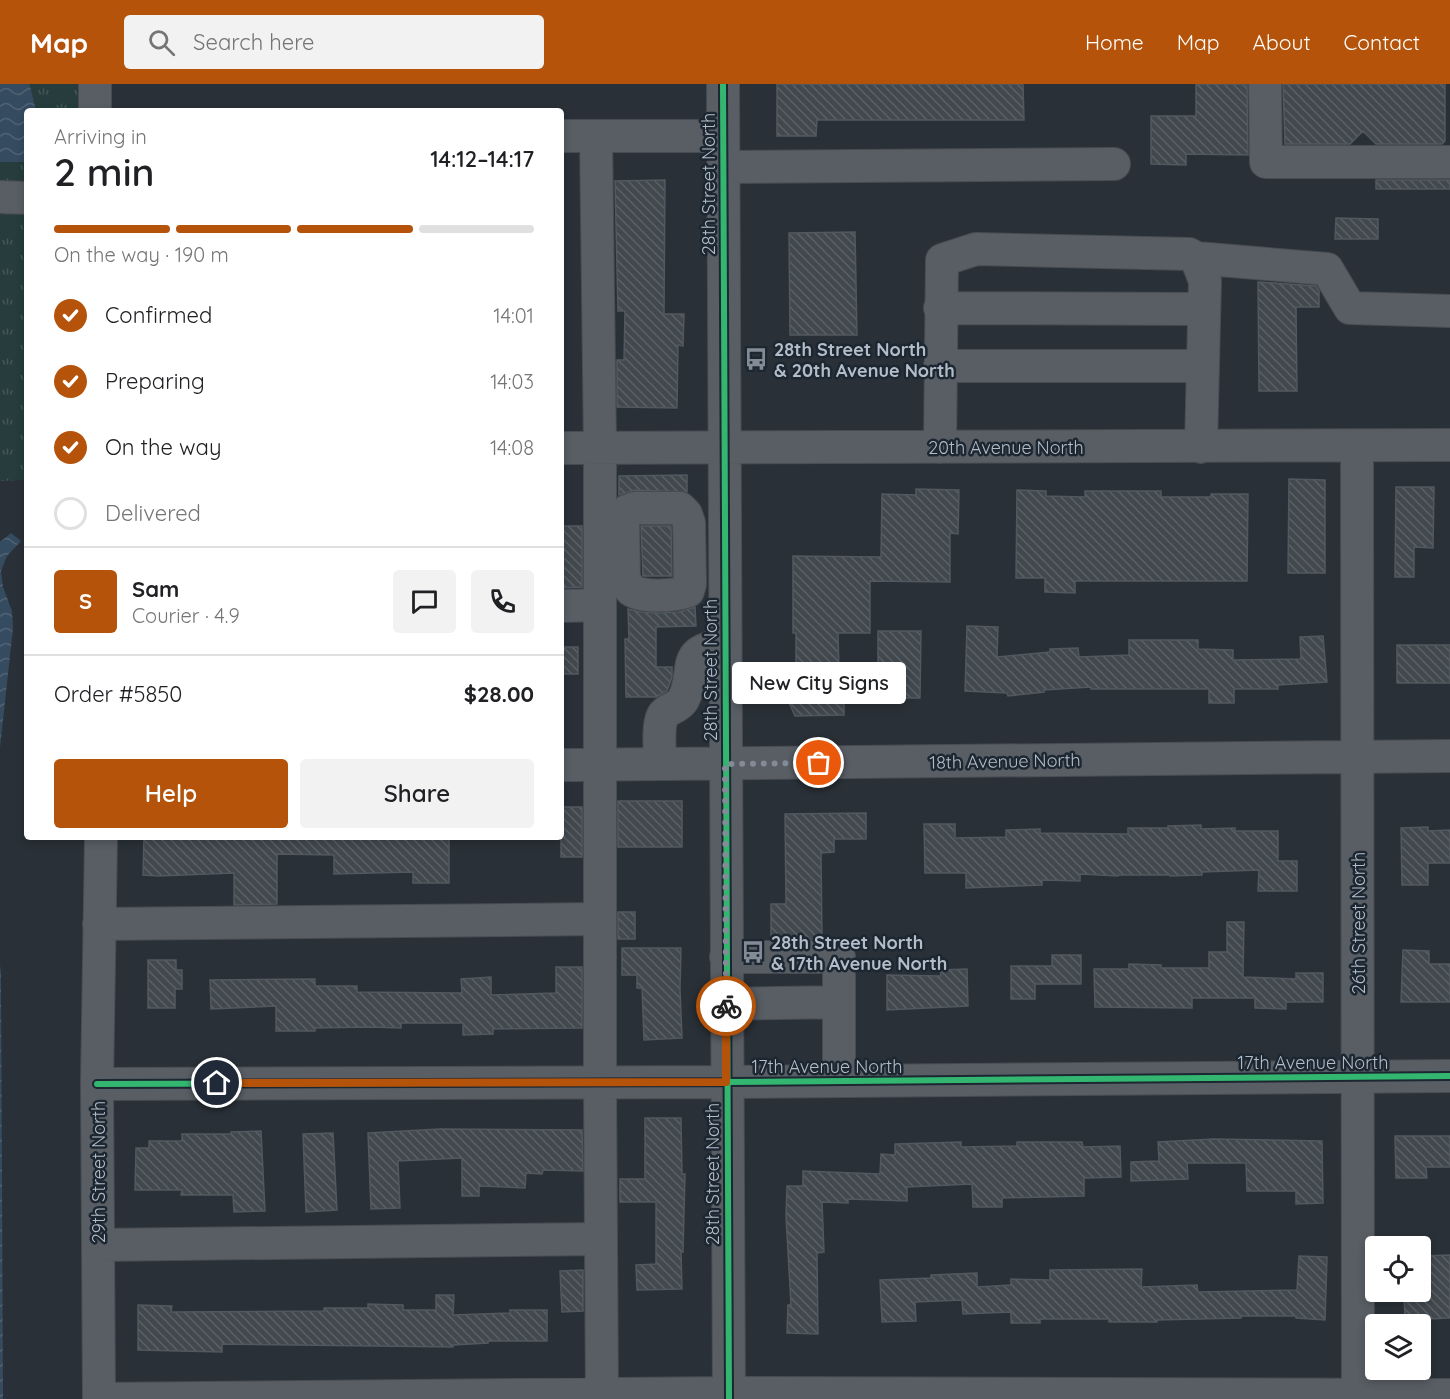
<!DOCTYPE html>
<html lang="en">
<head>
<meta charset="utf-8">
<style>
  :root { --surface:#fff; --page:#f2f2f2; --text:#202124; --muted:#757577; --line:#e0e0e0; --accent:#b45309 }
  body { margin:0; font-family:Quicksand,sans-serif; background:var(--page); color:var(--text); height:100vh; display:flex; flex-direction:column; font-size:22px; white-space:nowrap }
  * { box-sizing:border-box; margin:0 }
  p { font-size:20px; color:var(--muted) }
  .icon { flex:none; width:33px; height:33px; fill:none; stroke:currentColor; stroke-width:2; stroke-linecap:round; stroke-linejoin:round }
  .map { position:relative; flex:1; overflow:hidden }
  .details { position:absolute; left:24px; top:24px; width:540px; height:732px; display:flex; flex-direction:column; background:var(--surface); border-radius:6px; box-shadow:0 3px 9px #0003 }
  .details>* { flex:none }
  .buttons { position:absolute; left:1365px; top:1152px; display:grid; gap:12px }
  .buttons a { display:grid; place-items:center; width:66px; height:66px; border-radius:6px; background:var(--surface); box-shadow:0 3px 9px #0003; font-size:30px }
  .pin { position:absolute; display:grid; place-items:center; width:51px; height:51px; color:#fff; margin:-26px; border:3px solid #fff; border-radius:50%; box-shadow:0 2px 6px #0007 }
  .courier { position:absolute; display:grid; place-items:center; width:60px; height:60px; margin:-30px; border:4px solid #b45309; border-radius:50%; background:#fff; color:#222; box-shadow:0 2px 8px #0007 }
  .bubble { position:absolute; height:42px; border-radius:6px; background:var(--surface); box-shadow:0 3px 9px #0003; font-size:20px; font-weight:600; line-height:42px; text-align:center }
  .head em { font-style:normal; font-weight:600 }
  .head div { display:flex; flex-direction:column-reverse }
  .head { display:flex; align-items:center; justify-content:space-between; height:102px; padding:0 30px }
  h1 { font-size:39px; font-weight:600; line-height:45px }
  .bar { display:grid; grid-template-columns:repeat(4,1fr); gap:9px 6px; align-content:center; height:72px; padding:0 30px }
  .bar i { height:8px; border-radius:4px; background:var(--line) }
  .bar .current { background:var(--accent) }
  .bar p { grid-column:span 4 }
  .line { display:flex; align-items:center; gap:15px; padding:0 30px; border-top:2px solid var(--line) }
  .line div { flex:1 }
  .round { display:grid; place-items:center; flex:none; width:63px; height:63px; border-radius:6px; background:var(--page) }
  ol { padding:0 30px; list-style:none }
  li { display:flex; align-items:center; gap:18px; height:66px }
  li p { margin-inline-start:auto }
  li .icon { padding:6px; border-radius:50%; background:var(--accent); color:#fff; stroke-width:4 }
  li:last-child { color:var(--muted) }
  li i { width:33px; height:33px; border:3px solid var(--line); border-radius:50% }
  .primary-button { display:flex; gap:12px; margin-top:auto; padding:12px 30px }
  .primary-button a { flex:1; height:69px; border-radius:6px; background:var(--accent); color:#fff; font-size:24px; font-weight:600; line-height:69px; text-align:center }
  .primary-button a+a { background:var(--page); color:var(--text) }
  header { display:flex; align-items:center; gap:36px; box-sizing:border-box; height:84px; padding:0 30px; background:var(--accent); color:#fff }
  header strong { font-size:28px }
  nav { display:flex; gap:33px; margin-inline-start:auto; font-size:21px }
  .search { width:420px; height:54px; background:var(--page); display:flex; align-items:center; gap:15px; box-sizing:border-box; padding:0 21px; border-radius:6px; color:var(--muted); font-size:22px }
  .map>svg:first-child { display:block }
</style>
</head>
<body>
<header>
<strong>Map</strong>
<div class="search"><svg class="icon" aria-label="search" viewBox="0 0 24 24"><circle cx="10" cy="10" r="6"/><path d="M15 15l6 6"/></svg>Search here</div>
<nav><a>Home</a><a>Map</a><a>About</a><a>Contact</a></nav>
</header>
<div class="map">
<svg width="1450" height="1315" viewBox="0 0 1450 1315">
  <defs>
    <pattern id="park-tufts" width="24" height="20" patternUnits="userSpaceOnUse" patternTransform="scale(1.5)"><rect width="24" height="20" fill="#263c3d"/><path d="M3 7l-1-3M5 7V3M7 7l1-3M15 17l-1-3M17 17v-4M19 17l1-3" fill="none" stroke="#435658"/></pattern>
    <pattern id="water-waves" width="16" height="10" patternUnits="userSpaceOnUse" patternTransform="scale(1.5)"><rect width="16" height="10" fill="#354b60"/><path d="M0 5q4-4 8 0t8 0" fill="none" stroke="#506375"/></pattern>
    <pattern id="building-back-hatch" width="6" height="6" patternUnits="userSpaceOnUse" patternTransform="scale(1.5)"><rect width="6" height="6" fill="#41484e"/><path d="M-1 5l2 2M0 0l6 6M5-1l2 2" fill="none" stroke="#5a6066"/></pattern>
  </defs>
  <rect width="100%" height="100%" fill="#293037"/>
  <path fill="url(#park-tufts)" d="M0,0H83V27H27V396L0,397Z"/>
  <path fill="url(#water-waves)" d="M0,0H29L30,2L36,27H27V78H0Z
    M11,449L21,457L7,472L1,487L3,503L12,527L13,544L0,664V458Z
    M0,881L1,889L3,1315H0Z"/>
  <path fill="url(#building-back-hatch)" stroke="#51585f" stroke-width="1.5" d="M777,0H1023L1024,36H817L816,52H777Z
    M1196,0H1247L1248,71L1186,70V81L1151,80V32H1196Z
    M1283,0H1445V57L1442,60H1376L1363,47L1350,60H1285Z
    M665,96L664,230H684L683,262L678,261L677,324L617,323V276H624L625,227H618L615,97Z
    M1376,96H1450V105H1376Z
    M1336,134L1378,135V155H1335Z
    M855,148L857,251H790L789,149Z
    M1258,198L1316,202L1319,207V223H1296L1297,307H1259Z
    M687,391V408L635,406L619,411V392Z
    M1289,395L1325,396V489H1288Z
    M1396,403H1434L1433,464L1414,463V493H1395Z
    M916,405L959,406L958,450L950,449V498L870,497V549H838L839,587H844V631L795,632L786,612V596L796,579V549H793V472L881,473L882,410L916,411Z
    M1017,406L1046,407V412L1085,413V407H1161V413H1211V410H1248L1247,497H1075V509L1045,508V494H1016Z
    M561,442H582V503L561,504Z
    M641,442H671L672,492H643Z
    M695,523L696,542L656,543V583H672V593L667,607L656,613H626L625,555H629L628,525L641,528L660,529L679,528Z
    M967,542L998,543L997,573L1050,568V565L1078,564L1079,573L1129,571V556H1198V565L1233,566V576L1301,575L1300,553L1323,552L1327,598L1278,601V605H1234V619H1209V605H1091V603L1044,606V608L1008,612L1007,609L965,607Z
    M878,547H921L920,614H878Z
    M1397,561H1450V599H1397Z
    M561,563H578V590H561Z
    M618,717H682V763H618Z
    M561,723H582V773H561Z
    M866,729V755H834V768L821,769L822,855H771V820H786L785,730Z
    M924,740H955V754L1006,753V746L1040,745V749L1128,750V744H1168V742L1201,741V745L1235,744V747H1278V777H1297V807H1258L1259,786L1202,788V791L1170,792V791H1118V792L1080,790V797L1042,796V801L966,804V789H925Z
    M1428,743V747L1450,746V779H1428V801H1402L1401,744Z
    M144,753H449V799H413V788L334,790V771L277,770V820L234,821V789L158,792L143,791Z
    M618,828H635V855H618Z
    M1227,838H1244L1243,893L1296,895V889H1323V918H1286V925L1255,924V914H1192V924L1095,923L1094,885H1129V880L1161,881V884H1209V868H1227Z
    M622,864H681L680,905L682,954L644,956L642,904H637V891H622Z
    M1403,866L1429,867V880H1450V918H1401Z
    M1052,871H1081V900H1035V915H1011V882H1052Z
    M148,876H176V886H182V905H175V924H148Z
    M556,883H582V944L493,945V950L463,951V939H401V944L369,943L315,944V947H276V922L211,925L210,896L315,895V902H357V908L462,909L461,895L491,893V911L556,909Z
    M967,885L968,922L887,926V891L941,892L940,886Z
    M645,1034H681L682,1090H685L683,1168H681L682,1205L637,1206L636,1181L656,1180V1118H620V1095H645Z
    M440,1045L582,1046L583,1087L543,1086L542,1090L526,1089L525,1104L479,1102V1112H462V1074L398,1077L400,1124L371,1125L368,1049Z
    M261,1047L265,1127L234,1128L233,1111H181L182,1106H135L136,1064H149V1057H182V1050H231V1048Z
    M333,1049L337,1126L306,1128L303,1050Z
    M1395,1052H1450V1083H1426L1427,1094H1396Z
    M1214,1055L1322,1057L1323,1119L1296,1120V1107H1247L1246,1079H1187L1188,1095L1131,1097V1078L1159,1077L1158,1058Z
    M961,1058V1063L1017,1062V1058H1082L1083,1063L1120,1062L1121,1093L1084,1094V1112L1002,1114V1123H973L972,1100L907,1103V1117L848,1115V1119L822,1118L824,1168L817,1169L818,1250L787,1249L788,1221H791L786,1132L787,1102H803V1087L880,1090L881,1070L895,1071V1060Z
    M1450,1171V1234L1405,1236L1404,1208H1420V1172Z
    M1299,1172L1327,1173L1325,1236L1296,1234V1232H1241V1234L1157,1236V1238H1109V1235H1040V1239H1011V1228L963,1230L962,1216L915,1218L916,1237L882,1238L880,1196L931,1194V1191L977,1189V1203L1011,1201V1195L1050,1196V1186L1142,1185L1141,1203L1197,1201L1198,1208L1297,1206Z
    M583,1186V1227L562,1228L560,1187Z
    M436,1211H454L453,1231L510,1229V1226H547V1257H488V1259L453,1261V1263L222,1260V1268L138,1266V1221L172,1222L171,1228L324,1227V1224H368V1220L403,1221V1226H436Z"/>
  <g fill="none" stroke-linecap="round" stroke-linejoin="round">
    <g stroke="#474c52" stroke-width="34">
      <path id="minor" d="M95,0V27
        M723,0L729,1315
        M1265,0L1266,78H1450
        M561,52H723
        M596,52L600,364V998L602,1315
        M723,83L1114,80
        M0,113L27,114
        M1196,174L1327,185L1350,224L1450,227
        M940,224L1204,225
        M940,282H1203
        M1357,362L1358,1315
        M940,363L942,176L976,165L1189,170L1196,174L1205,197L1201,363
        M561,364L1450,361
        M635,424H680L686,430L689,439L690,500L688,507C676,512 642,514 631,506C627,502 626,499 624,493L623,434L627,427Z
        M561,522L600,521
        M660,680C660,670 657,636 664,630C669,624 678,624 683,616C699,587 677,566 725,561
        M561,681L1450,672
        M99,840L600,835
        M726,873H839V997
        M726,920L839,918
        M97,1000L726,998L1450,992
        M98,1161L601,1155
        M99,1315L729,1309L1450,1311
        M99,1315L97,1000L101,753"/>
    </g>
    <use href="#minor" stroke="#595e65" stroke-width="32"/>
    <g stroke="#1c2732" stroke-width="10">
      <path id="cycleway" d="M723,0L729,1315
        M97,1000L726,998L1450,992"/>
    </g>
    <use href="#cycleway" stroke="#33b770" stroke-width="6"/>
  </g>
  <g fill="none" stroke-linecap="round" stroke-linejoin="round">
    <path stroke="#838c96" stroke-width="6" stroke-dasharray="0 10.8" d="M726,922L725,680L819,679"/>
    <path stroke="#b45309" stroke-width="8" d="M217,999L726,998V922"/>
  </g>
  <defs>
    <g id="bus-bare" transform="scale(1.8)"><path d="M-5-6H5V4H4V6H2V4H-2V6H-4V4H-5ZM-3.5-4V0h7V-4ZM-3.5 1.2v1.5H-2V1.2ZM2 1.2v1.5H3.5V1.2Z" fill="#838c96" stroke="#1c2732" stroke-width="2.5" paint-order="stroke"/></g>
  </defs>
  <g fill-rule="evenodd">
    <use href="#bus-bare" x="756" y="275"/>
    <use href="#bus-bare" x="753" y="868"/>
  </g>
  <g text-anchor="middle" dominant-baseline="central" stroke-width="5" stroke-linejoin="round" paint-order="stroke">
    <g font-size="18" fill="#b3bdc9" stroke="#1c2732">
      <text transform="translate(708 100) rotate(-90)">28th Street North</text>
      <text x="1006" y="363">20th Avenue North</text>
      <text transform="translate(710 586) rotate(-90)">28th Street North</text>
      <text transform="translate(1005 677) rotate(-1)">18th Avenue North</text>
      <text transform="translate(1358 839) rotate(-90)">26th Street North</text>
      <text x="1313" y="978">17th Avenue North</text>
      <text x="827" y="982">17th Avenue North</text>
      <text transform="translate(98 1088) rotate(-90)">29th Street North</text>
      <text transform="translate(712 1090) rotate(-90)">28th Street North</text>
    </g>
    <g font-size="18" font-weight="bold" fill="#b3bdc9" stroke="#1c2732" text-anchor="start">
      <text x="774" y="265">28th Street North<tspan x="774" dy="21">&amp; 20th Avenue North</tspan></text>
      <text x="771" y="858">28th Street North<tspan x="771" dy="21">&amp; 17th Avenue North</tspan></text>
    </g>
  </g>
</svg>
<div class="buttons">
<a><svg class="icon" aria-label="locate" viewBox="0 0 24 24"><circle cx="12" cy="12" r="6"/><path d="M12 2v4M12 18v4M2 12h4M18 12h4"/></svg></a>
<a><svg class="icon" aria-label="layers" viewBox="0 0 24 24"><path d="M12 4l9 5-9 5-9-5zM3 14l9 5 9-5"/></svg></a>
</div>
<div class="pin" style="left:819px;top:679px;background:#ea580c"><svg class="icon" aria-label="bag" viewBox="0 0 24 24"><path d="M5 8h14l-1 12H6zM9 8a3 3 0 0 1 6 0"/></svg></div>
<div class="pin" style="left:217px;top:999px;background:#1f2937"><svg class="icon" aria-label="home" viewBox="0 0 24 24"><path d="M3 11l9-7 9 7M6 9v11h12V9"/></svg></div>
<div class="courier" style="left:726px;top:922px"><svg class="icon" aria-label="bike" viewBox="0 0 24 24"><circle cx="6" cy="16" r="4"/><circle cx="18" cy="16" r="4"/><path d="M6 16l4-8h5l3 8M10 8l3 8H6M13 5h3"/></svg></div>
<div class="bubble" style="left:732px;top:578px;width:174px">New City Signs</div>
<section class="details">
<div class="head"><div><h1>2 min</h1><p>Arriving in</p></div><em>14:12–14:17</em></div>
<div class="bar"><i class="current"></i><i class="current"></i><i class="current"></i><i></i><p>On the way · 190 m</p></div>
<ol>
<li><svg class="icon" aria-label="check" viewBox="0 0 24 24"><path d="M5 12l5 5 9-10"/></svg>Confirmed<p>14:01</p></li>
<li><svg class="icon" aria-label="check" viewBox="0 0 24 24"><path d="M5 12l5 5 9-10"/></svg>Preparing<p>14:03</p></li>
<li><svg class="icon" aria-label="check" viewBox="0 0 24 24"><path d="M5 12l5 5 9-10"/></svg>On the way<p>14:08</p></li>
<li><i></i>Delivered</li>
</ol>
<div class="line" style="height:108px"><b class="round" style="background:var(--accent);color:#fff">S</b><div><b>Sam</b><p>Courier · 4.9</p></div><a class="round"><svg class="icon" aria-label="chat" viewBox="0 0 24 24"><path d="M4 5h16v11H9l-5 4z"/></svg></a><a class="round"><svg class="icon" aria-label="phone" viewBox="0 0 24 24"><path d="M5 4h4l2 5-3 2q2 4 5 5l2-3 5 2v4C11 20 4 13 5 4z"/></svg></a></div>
<div class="line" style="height:78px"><div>Order #5850</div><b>$28.00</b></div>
<div class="primary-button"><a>Help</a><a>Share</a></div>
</section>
</div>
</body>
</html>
